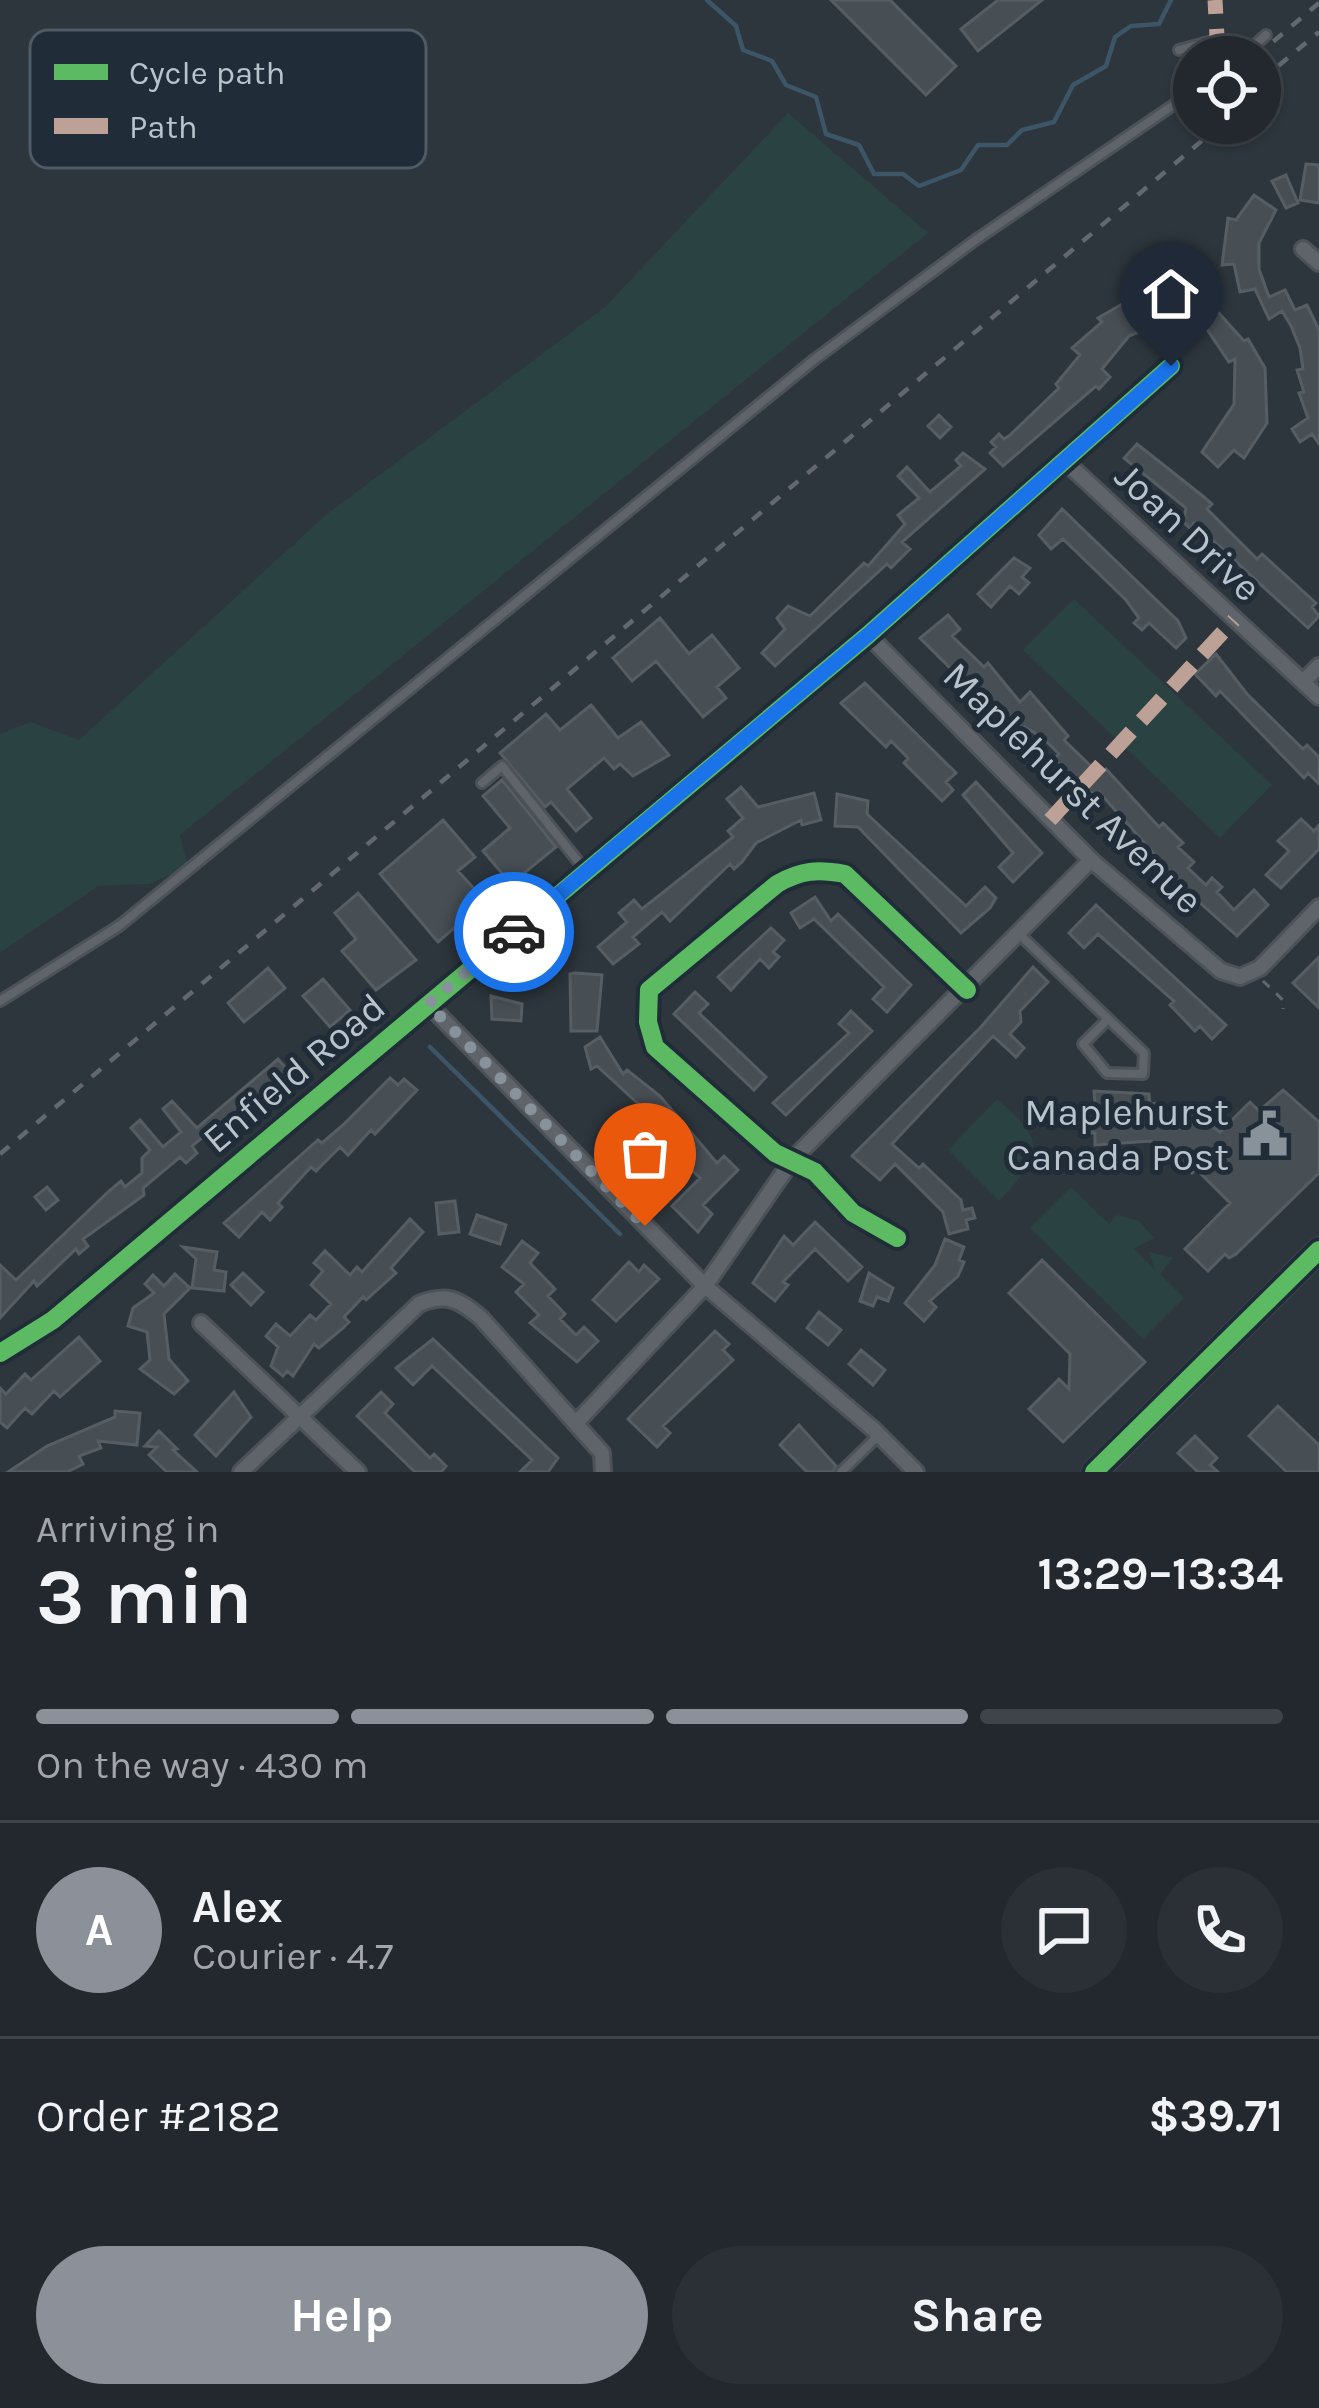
<!DOCTYPE html>
<html lang="en">
<head>
<meta charset="utf-8">
<style>
  :root { --surface:#22282e; --page:#2a3036; --text:#f1f3f6; --muted:#a2a6aa; --line:#3f444a; --accent:#8c9099 }
  body { margin:0; font-family:Karla,sans-serif; background:var(--page); color:var(--text); height:100vh; display:flex; flex-direction:column; font-size:45px; white-space:nowrap }
  * { box-sizing:border-box; margin:0 }
  p { font-size:39px; color:var(--muted) }
  .icon { flex:none; width:66px; height:66px; fill:none; stroke:currentColor; stroke-width:2; stroke-linecap:round; stroke-linejoin:round }
  .map { position:relative; height:1472px; overflow:hidden }
  .side { display:flex; flex-direction:column; background:var(--surface); flex:1 }
  .side>* { flex:none }
  .buttons { position:absolute; left:1173px; top:36px; display:grid; gap:24px }
  .buttons a { display:grid; place-items:center; width:108px; height:108px; border-radius:50%; background:var(--surface); box-shadow:0 3px 9px #0004,0 0 0 3px var(--line); font-size:60px }
  .pin { position:absolute; display:grid; place-items:center; width:102px; height:102px; color:#fff; margin:-123px -51px; border-radius:50% 50% 50% 0; rotate:-45deg; box-shadow:0 0 12px #0007 }
  .pin .icon { rotate:45deg }
  .courier { position:absolute; display:grid; place-items:center; width:120px; height:120px; margin:-60px; border:9px solid #1a73e8; border-radius:50%; background:#fff; color:#222; box-shadow:0 3px 15px #0007 }
  .head em { font-style:normal; font-weight:700 }
  .head div { display:flex; flex-direction:column-reverse }
  .head { display:flex; align-items:center; justify-content:space-between; height:204px; padding:0 36px }
  h1 { font-size:78px; font-weight:700; line-height:90px }
  .bar { display:grid; grid-template-columns:repeat(4,1fr); gap:18px 12px; align-content:center; height:144px; padding:0 36px }
  .bar i { height:15px; border-radius:9px; background:var(--line) }
  .bar .selected { background:var(--accent) }
  .bar p { grid-column:span 4 }
  .line { display:flex; align-items:center; gap:30px; padding:0 36px; border-top:3px solid var(--line) }
  .line div { flex:1 }
  .round { display:grid; place-items:center; flex:none; width:126px; height:126px; border-radius:63px; background:var(--page) }
  .primary-button { display:flex; gap:24px; margin-top:auto; padding:24px 36px }
  .primary-button a { flex:1; height:138px; border-radius:72px; background:var(--accent); color:#fff; font-size:48px; font-weight:700; line-height:138px; text-align:center }
  .primary-button a+a { background:var(--page); color:var(--text) }
  .map>svg:first-child { display:block }
</style>
</head>
<body>
<div class="map">
<svg width="1319" height="1472" viewBox="0 0 1319 1472">
  <rect width="100%" height="100%" fill="#2d363d"/>
  <path fill="#2a4242" d="M788,113L928,233L180,835L188,867L149,884L98,886L0,953V734L31,722L79,740L327,514L605,307Z
    M1074,599L1272,785L1220,838L1023,650Z
    M997,1099C1047,1141 1043,1155 999,1201L948,1150Z
    M1071,1187L1109,1224L1117,1215L1139,1221L1154,1238L1134,1249L1155,1270L1149,1252L1173,1258L1160,1274L1184,1298L1143,1339L1030,1228Z"/>
  <g fill="none" stroke-linecap="round" stroke-linejoin="round">
    <path stroke="#3c5567" stroke-width="4.5" d="M707,0L736,26L743,50L772,61L786,85L816,97L826,134L859,145L874,174H903L919,186L961,170L978,145H1007L1022,130L1054,122L1073,85L1106,66L1115,37L1131,26L1159,24L1171,0
      M430,1047L620,1234"/>
  </g>
  <path fill="#474e54" stroke="#565e64" stroke-width="3" d="M831,0H890L956,66L926,95Z
    M998,0H1042L978,51L961,29Z
    M1306,164L1319,165V203L1300,200Z
    M1286,175L1298,203L1286,208L1272,181Z
    M1254,195L1276,210L1259,243V269L1269,297L1285,290L1295,310L1307,305L1319,330V444L1312,434L1300,442L1292,429L1308,418L1299,393L1304,392L1297,370L1303,369L1300,348L1291,326L1282,311L1269,319L1255,289L1240,292L1234,264L1222,265L1228,218L1236,220Z
    M1155,285L1168,320L1129,336L1102,369L1110,377L1099,389L1096,386L1003,466L990,453L996,447L991,442L999,434L1004,439L1010,435L1059,388L1056,384L1080,355L1072,348L1102,322L1098,318Z
    M1171,294L1187,295L1184,322L1168,320Z
    M1208,301L1244,341L1248,339L1265,368L1267,423L1244,458L1234,450L1218,467L1202,452L1234,404L1235,359L1229,362L1206,328L1202,332L1189,320Z
    M939,415L951,427L940,438L928,426Z
    M1137,444L1204,497L1212,504L1207,509L1257,559L1262,554L1316,603L1312,607L1319,616L1308,628L1194,523L1190,528L1183,522L1186,508L1124,458Z
    M963,453L985,469L902,542L910,549L891,568L887,564L775,666L762,653L785,629L777,618L788,606L810,616L864,563L868,566L905,524L898,515L919,498L898,476L907,467L930,492L961,466L956,460Z
    M1062,509L1178,621L1186,638L1176,648L1149,623L1142,630L1134,623L1139,618L1126,600L1063,539L1051,549L1039,535Z
    M1014,558L1030,568L1022,577L1029,583L1019,594L1010,586L991,607L978,594Z
    M948,615L960,629L952,636L984,667L988,663L1020,702L1030,692L1068,736L1064,740L1100,775L1106,769L1159,827L1163,823L1183,843L1178,847L1194,862L1188,868L1206,885L1212,878L1222,887L1217,892L1234,910L1254,890L1268,905L1237,936L1188,892L1099,792L1095,796L1054,759L1059,754L1044,739L1025,727L1021,732L988,706L920,638Z
    M660,618L689,654L712,635L739,668L717,687L726,698L703,717L656,661L632,681L613,658Z
    M1216,654L1247,694L1303,749L1307,745L1319,757V784L1308,773L1304,778L1220,691L1216,696L1195,674Z
    M865,683L956,773L946,782L953,790L942,801L904,763L908,758L891,741L886,747L841,703Z
    M591,705L618,738L641,722L669,755L633,776L620,764L614,769L604,758L567,789L591,818L576,831L551,802L545,807L500,753L546,714L560,730Z
    M502,780L556,847L511,884L483,851L510,828L483,796Z
    M976,782L1042,853L1013,882L999,867L1013,853L963,795Z
    M741,787L758,807L814,793L821,820L802,825L801,820L756,843L742,862L734,869L730,864L670,921L662,912L633,937L639,944L613,964L598,947L627,922L619,913L634,900L642,909L733,837L728,831L743,818L727,799Z
    M837,794L868,801L867,814L966,906L985,887L996,898L990,908L961,933L858,827L835,826Z
    M1301,819L1314,831L1319,825V849L1281,888L1266,875L1289,851L1278,841Z
    M443,820L475,857L458,871L477,892L472,897L480,906L438,942L380,874Z
    M358,893L416,960L376,990L342,951L356,939L335,913Z
    M815,897L831,921L838,914L911,985L887,1012L873,999L884,987L814,919L800,928L791,913Z
    M1096,905L1226,1025L1212,1039L1200,1026L1195,1031L1170,1005L1174,1001L1098,934L1084,948L1069,933Z
    M771,928L784,940L773,952L779,957L769,968L760,959L731,990L718,977Z
    M1319,957V1008L1293,983Z
    M1033,967L1048,982L1020,1011L1021,1022L1010,1034L1024,1048L1016,1057L993,1036L892,1144L919,1168L923,1164L961,1200L963,1210L972,1208L975,1218L966,1220L968,1229L949,1234L943,1212L895,1164L880,1180L852,1156L980,1028Z
    M268,968L285,988L244,1022L228,1003Z
    M575,973L602,975L597,1031H571L570,974Z
    M323,979L350,1010L330,1027L303,996Z
    M695,992L708,1004L699,1013L766,1077L754,1090L674,1014Z
    M491,996L522,1004L521,1021L492,1019Z
    M851,1011L872,1031L786,1115L773,1103L849,1033L839,1024Z
    M600,1037L623,1074L627,1070L660,1096L717,1163L724,1156L738,1170L703,1205L712,1214L698,1232L672,1206L700,1178L665,1145L668,1142L642,1115L646,1111L597,1066L591,1069L585,1047Z
    M278,1059L292,1075L212,1138L208,1133L192,1146L197,1153L186,1163L180,1157L143,1188L144,1195L83,1239L88,1246L79,1254L76,1249L37,1286L34,1281L0,1318V1265L16,1280L109,1191L121,1181L125,1187L142,1173V1158L150,1150L131,1128L140,1120L163,1147L181,1132L163,1109L172,1101L197,1128Z
    M390,1078L398,1085L404,1079L417,1090L375,1134L371,1130L348,1155L340,1147L316,1171L311,1167L278,1203L282,1207L270,1220L262,1212L239,1237L224,1223L318,1140L322,1143L343,1125Z
    M1283,1090L1319,1122V1173L1236,1254L1229,1258L1225,1254L1208,1271L1185,1249L1230,1203L1196,1169L1192,1173L1151,1141L1095,1145V1133H1087V1103H1095L1094,1091L1149,1094L1150,1104L1158,1103L1170,1116L1182,1104L1220,1132L1250,1102L1259,1111Z
    M47,1187L58,1200L46,1210L35,1197Z
    M455,1201L459,1232L439,1234L436,1203Z
    M477,1215L506,1225L500,1244L470,1234Z
    M410,1219L423,1232L391,1268L396,1273L366,1300L363,1297L344,1317L349,1322L342,1329L319,1348L314,1344L293,1376L287,1371L283,1376L271,1366L278,1347L266,1336L276,1324L290,1336L310,1315L316,1320L331,1304L311,1285L323,1271L314,1263L325,1251L350,1275L357,1267L362,1272Z
    M815,1222L862,1267L848,1281L815,1249L783,1282L788,1285L775,1301L753,1283L784,1236L793,1245Z
    M945,1239L964,1247L959,1260L964,1262L958,1276L930,1301L936,1307L924,1321L905,1303L935,1265Z
    M522,1241L538,1253L530,1263L555,1289L548,1296L565,1314L560,1319L576,1335L584,1327L598,1341L577,1362L530,1323L539,1315L516,1292L524,1284L502,1267Z
    M183,1247L217,1252L214,1270L226,1272L224,1291L192,1288L196,1259Z
    M1042,1260L1145,1362L1063,1442L1029,1409L1059,1379L1069,1389L1070,1354L1009,1293Z
    M629,1262L639,1272L644,1265L659,1279L616,1321L593,1300Z
    M243,1273L263,1292L251,1305L231,1285Z
    M869,1273L893,1288L888,1301L877,1297L873,1306L860,1301Z
    M175,1274L190,1288L164,1314L169,1359L188,1381L174,1394L140,1369L150,1360L147,1332L128,1326L133,1308L154,1293L145,1284L153,1275L164,1286Z
    M819,1312L841,1330L828,1345L807,1328Z
    M715,1331L729,1344L723,1350L733,1360L663,1426L670,1433L657,1447L628,1419Z
    M79,1337L100,1361L60,1397L54,1391L32,1414L25,1408L7,1428L0,1422V1388L6,1394L25,1374L31,1380Z
    M433,1339L558,1458L548,1472H520L532,1460L432,1366L413,1385L396,1368Z
    M861,1350L885,1370L873,1385L849,1364Z
    M234,1392L251,1417L216,1456L195,1435Z
    M381,1392L393,1404L385,1413L430,1458L434,1454L446,1466L441,1472H415L357,1416Z
    M1278,1406L1319,1445V1472H1287L1249,1436Z
    M115,1411L140,1413L137,1445L98,1441L101,1448L79,1456L83,1464L67,1472H8L47,1446L115,1417Z
    M799,1425L836,1466L833,1472H807L780,1445Z
    M159,1431L177,1449L173,1450L197,1472H167L149,1455L157,1447L145,1446Z
    M1195,1436L1217,1458L1210,1465L1218,1472H1198L1178,1453Z"/>
  <g fill="none" stroke-linecap="round" stroke-linejoin="round">
    <g stroke="#4c5257" stroke-width="14">
      <path id="lane" d="M1179,50L1216,40
        M1242,57L1266,35
        M482,783L502,766L585,870
        M1020,935L1144,1053L1143,1074L1107,1073L1083,1044L1106,1021
        M0,1001L119,926L815,359L974,241L1194,91
        M841,1472L879,1435"/>
    </g>
    <g stroke="#4c5257" stroke-width="20">
      <path id="street" d="M1303,249L1319,263
        M1067,463L1319,697
        M868,635L1091,860L1221,971L1240,977L1260,968L1319,907
        M1303,682L1319,666
        M428,1004L705,1286L873,1429L916,1472
        M897,1238L853,1213L815,1172L775,1153L655,1047L648,1022L649,990L777,884C801,870 818,869 845,874L967,990
        M201,1323L358,1472
        M0,1353L53,1320L868,635L1171,366
        M576,1423L705,1286L793,1159L1091,860
        M241,1472L419,1304C446,1293 459,1299 481,1318L602,1453L603,1472"/>
    </g>
    <g stroke="#4b5359" stroke-width="27">
      <path id="primary" d="M1094,1472L1319,1250"/>
    </g>
    <path stroke="#61686e" stroke-width="3" stroke-dasharray="9 9" stroke-linecap="butt" d="M1263,981L1284,1001L1283,1009"/>
    <use href="#lane" stroke="#5e646a" stroke-width="8"/>
    <use href="#street" stroke="#5e646a" stroke-width="14"/>
    <use href="#primary" stroke="#60666b" stroke-width="21"/>
    <path stroke="#62686e" stroke-width="4.5" stroke-dasharray="12 12" stroke-linecap="butt" d="M1255,57L1319,3
      M1260,81L1319,32
      M0,1154L1223,123"/>
    <path stroke="#bda197" stroke-width="15" stroke-dasharray="30 15" stroke-linecap="butt" d="M1208,57L1217,36L1215,0
      M1050,820L1234,620"/>
    <g stroke="#202d38" stroke-width="26">
      <path id="cycleway" d="M897,1238L853,1213L815,1172L775,1153L655,1047L648,1022L649,990L777,884C801,870 818,869 845,874L967,990
        M0,1353L53,1320L868,635L1171,366
        M1094,1472L1319,1250"/>
    </g>
    <use href="#cycleway" stroke="#5cba63" stroke-width="18"/>
  </g>
  <g fill="none" stroke-linecap="round" stroke-linejoin="round">
    <path stroke="#88929a" stroke-width="12" stroke-dasharray="0 21.6" d="M514,932L428,1004L645,1226"/>
    <path stroke="#1a73e8" stroke-width="15" d="M514,932L868,635L1171,366"/>
  </g>
  <defs>
    <g id="civic-bare" transform="scale(3.6)"><path d="M-.6-6.5H3V-4.5H.6V-3L4-1V1h2V6H-6V1h2V-1L-.6-3ZM-1.2 2.5V6h2.4V2.5Z" fill="#88929a" stroke="#202d38" stroke-width="2.5" paint-order="stroke"/></g>
  </defs>
  <g fill-rule="evenodd">
    <use href="#civic-bare" x="1265" y="1134"/>
  </g>
  <g text-anchor="middle" dominant-baseline="central" stroke-width="10" stroke-linejoin="round" paint-order="stroke">
    <g font-size="39" fill="#b9c3cc" stroke="#202d38">
      <text transform="translate(1188 532) rotate(43)">Joan Drive</text>
      <text transform="translate(1073 788) rotate(44)">Maplehurst Avenue</text>
      <text transform="translate(294 1073) rotate(-40)">Enfield Road</text>
    </g>
    <g font-size="39" fill="#b9c3cc" stroke="#202d38" text-anchor="end">
      <text x="1229" y="1112">Maplehurst<tspan x="1229" dy="45">Canada Post</tspan></text>
    </g>
  </g>
  <rect x="30" y="30" width="396" height="138" rx="18" fill="#202d38" stroke="#4e5a64" stroke-width="3"/>
  <rect x="54" y="64" width="54" height="16" fill="#5cba63"/>
  <rect x="54" y="118" width="54" height="16" fill="#bda197"/>
  <g font-size="33" fill="#b9c3cc">
    <text x="129" y="84">Cycle path</text>
    <text x="129" y="138">Path</text>
  </g>
</svg>
<div class="buttons">
<a><svg class="icon" aria-label="locate" viewBox="0 0 24 24"><circle cx="12" cy="12" r="6"/><path d="M12 2v4M12 18v4M2 12h4M18 12h4"/></svg></a>
</div>
<div class="pin" style="left:645px;top:1226px;background:#ea580c"><svg class="icon" aria-label="bag" viewBox="0 0 24 24"><path d="M5 8h14l-1 12H6zM9 8a3 3 0 0 1 6 0"/></svg></div>
<div class="pin" style="left:1171px;top:366px;background:#1f2937"><svg class="icon" aria-label="home" viewBox="0 0 24 24"><path d="M3 11l9-7 9 7M6 9v11h12V9"/></svg></div>
<div class="courier" style="left:514px;top:932px"><svg class="icon" aria-label="car" viewBox="0 0 24 24"><path d="M5 17H2v-5l4-1 3-4h7l3 4 3 1v5h-3M9 17h6M6 11h13"/><circle cx="7" cy="17" r="2"/><circle cx="17" cy="17" r="2"/></svg></div>
</div>
<section class="side">
<div class="head"><div><h1>3 min</h1><p>Arriving in</p></div><em>13:29–13:34</em></div>
<div class="bar"><i class="selected"></i><i class="selected"></i><i class="selected"></i><i></i><p>On the way · 430 m</p></div>
<div class="line" style="height:216px"><b class="round" style="background:var(--accent);color:#fff">A</b><div><b>Alex</b><p>Courier · 4.7</p></div><a class="round"><svg class="icon" aria-label="chat" viewBox="0 0 24 24"><path d="M4 5h16v11H9l-5 4z"/></svg></a><a class="round"><svg class="icon" aria-label="phone" viewBox="0 0 24 24"><path d="M5 4h4l2 5-3 2q2 4 5 5l2-3 5 2v4C11 20 4 13 5 4z"/></svg></a></div>
<div class="line" style="height:156px"><div>Order #2182</div><b>$39.71</b></div>
<div class="primary-button"><a>Help</a><a>Share</a></div>
</section>
</body>
</html>
